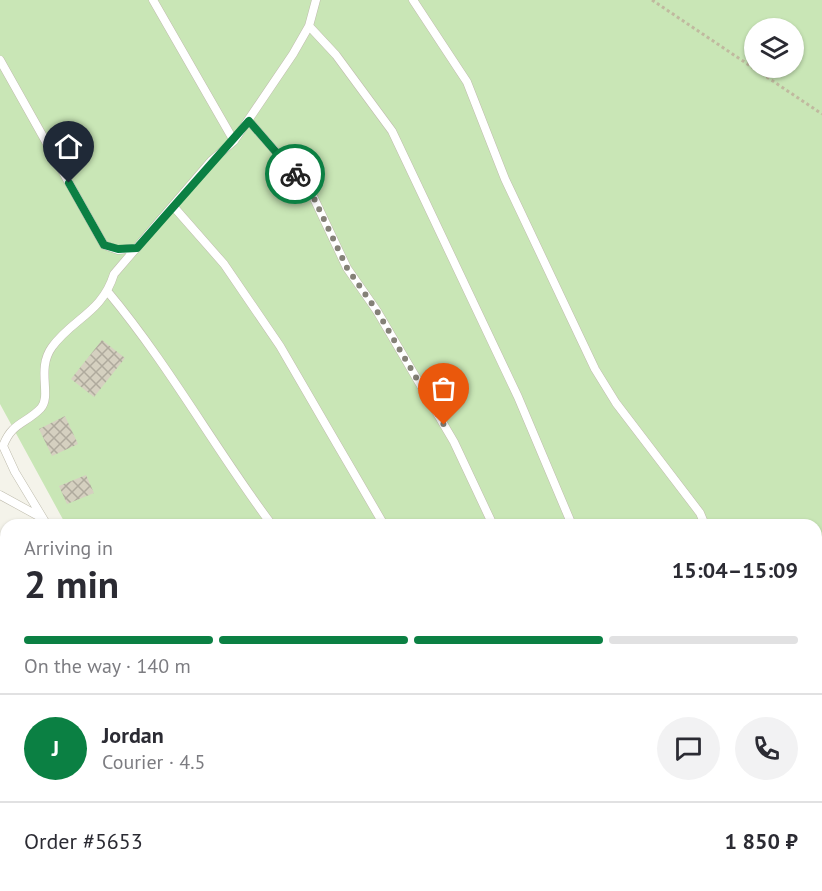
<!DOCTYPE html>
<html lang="en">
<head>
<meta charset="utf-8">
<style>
  :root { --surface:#fff; --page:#f2f2f3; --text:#2b2b33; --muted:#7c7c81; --line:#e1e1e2; --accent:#0b8043 }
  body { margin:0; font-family:"PT Sans",sans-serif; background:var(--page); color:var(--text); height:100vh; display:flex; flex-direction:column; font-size:22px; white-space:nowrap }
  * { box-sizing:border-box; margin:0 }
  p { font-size:20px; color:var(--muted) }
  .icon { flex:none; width:33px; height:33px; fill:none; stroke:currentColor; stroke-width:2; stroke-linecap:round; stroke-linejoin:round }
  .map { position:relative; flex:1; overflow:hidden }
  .side { position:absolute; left:0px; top:519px; width:822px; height:372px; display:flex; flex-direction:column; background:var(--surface); border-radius:18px 18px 0 0; box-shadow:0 2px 4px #0004 }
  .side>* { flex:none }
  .buttons { position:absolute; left:744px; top:18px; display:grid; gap:12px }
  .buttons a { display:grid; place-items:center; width:60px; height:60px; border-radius:50%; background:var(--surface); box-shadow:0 2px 4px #0004; font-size:30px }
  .pin { position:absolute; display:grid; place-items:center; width:51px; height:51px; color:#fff; margin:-62px -26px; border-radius:50% 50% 50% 0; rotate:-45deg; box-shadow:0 0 6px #0007 }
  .pin .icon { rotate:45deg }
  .courier { position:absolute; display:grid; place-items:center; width:60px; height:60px; margin:-30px; border:4px solid #0b8043; border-radius:50%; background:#fff; color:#222; box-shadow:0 2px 8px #0007 }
  .summary em { font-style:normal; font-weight:700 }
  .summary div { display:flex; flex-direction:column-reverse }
  .summary { display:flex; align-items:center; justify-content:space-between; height:102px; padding:0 24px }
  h1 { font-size:39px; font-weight:700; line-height:45px }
  .bar { display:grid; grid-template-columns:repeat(4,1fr); gap:9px 6px; align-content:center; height:72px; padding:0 24px }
  .bar i { height:8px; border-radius:4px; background:var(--line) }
  .bar .current { background:var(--accent) }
  .bar p { grid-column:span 4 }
  .line { display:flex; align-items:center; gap:15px; padding:0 24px; border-top:2px solid var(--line) }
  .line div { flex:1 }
  .round { display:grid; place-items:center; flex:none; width:63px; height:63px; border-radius:32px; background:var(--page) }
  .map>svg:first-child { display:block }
</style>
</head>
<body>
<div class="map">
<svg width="822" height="891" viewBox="0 0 822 891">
  <defs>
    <pattern id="industrial-grid" width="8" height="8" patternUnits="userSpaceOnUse" patternTransform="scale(1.5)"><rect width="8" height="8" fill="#e7e4de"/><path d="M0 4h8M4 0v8" fill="none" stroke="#c8c5bf"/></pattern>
    <pattern id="building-cross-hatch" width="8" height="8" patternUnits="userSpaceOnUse" patternTransform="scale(1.5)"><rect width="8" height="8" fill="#d5d0c0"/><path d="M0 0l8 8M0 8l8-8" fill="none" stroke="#afaa9d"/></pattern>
  </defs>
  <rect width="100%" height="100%" fill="#f4f3ea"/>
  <path fill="url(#industrial-grid)" d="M816,846H822V891H766V885H816Z"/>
  <path fill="#c9e6b6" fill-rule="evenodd" d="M0,0H822V574L816,585V525H66L0,404ZM754,28H794V68H754Z
    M0,754L6,761V885H89L92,891H0Z
    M252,885H736L737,891H255Z"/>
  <path fill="url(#building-cross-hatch)" d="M102,340L125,358L94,397L71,379Z
    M65,416L78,444L52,456L39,429Z
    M86,475L94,493L67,504L59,486Z"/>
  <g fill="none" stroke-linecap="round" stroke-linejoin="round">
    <g stroke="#bfbcad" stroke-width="9">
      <path id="lane" d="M153,0L234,141
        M413,0L467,82L505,179L595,369L616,403L700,513L705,525
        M309,26L336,55L392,131L518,397L572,525
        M0,60L104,245L118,250L137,248
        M249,121L311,192L347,268L377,311L454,442L493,525
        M173,206L224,264L280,346L384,525
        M108,292C169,365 215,449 272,525
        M0,495L42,518
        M47,525L15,472L3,446C12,422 26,424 41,408C52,395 36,369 52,347C73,318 102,313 114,274L211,161L234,141L293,54L309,26L316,0
        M816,615L822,604
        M0,875L6,878
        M18,885L29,891
        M306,885L309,891
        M420,885L423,891
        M521,885L525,891
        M651,885L655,891
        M751,885V891"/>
    </g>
    <g stroke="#bfbcad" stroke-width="16">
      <path id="street" d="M816,800H822"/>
    </g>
    <g stroke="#d5b543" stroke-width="28">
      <path id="highway" d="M0,599L6,610
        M0,666L6,677
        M120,885L124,891
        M157,885L160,891"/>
    </g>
    <path stroke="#c0b99f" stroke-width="3" stroke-dasharray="3 3" stroke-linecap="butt" d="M652,0L822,114"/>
    <use href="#lane" stroke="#fff" stroke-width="8"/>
    <use href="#street" stroke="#fff" stroke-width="15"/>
    <use href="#highway" stroke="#f6dd74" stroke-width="27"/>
  </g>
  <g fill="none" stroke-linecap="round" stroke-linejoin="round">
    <path stroke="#848177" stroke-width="6" stroke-dasharray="0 10.8" d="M295,174L311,192L347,268L377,311L444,425"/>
    <path stroke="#0b8043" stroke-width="8" d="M69,183L104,245L118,249L137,248L249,121L295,174"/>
  </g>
</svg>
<div class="buttons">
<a><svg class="icon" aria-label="layers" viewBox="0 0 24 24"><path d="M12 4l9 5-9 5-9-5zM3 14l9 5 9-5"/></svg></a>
</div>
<div class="pin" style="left:444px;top:425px;background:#ea580c"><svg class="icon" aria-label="bag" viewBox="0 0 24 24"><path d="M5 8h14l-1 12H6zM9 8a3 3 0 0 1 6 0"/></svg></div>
<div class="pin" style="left:69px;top:183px;background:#1f2937"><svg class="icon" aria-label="home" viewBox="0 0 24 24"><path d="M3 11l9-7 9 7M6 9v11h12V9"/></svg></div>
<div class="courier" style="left:295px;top:174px"><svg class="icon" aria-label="bike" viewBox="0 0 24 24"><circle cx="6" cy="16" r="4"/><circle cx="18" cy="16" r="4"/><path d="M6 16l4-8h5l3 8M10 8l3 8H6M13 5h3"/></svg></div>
<section class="side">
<div class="summary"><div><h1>2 min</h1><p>Arriving in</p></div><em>15:04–15:09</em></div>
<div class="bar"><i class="current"></i><i class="current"></i><i class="current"></i><i></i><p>On the way · 140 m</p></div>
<div class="line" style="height:108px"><b class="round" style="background:var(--accent);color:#fff">J</b><div><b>Jordan</b><p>Courier · 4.5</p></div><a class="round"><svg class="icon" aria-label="chat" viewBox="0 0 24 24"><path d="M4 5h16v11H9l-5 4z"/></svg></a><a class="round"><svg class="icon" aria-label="phone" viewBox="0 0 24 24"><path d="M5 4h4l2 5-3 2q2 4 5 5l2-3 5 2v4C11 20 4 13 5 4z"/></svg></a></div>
<div class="line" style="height:78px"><div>Order #5653</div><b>1 850 ₽</b></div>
</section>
</div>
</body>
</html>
